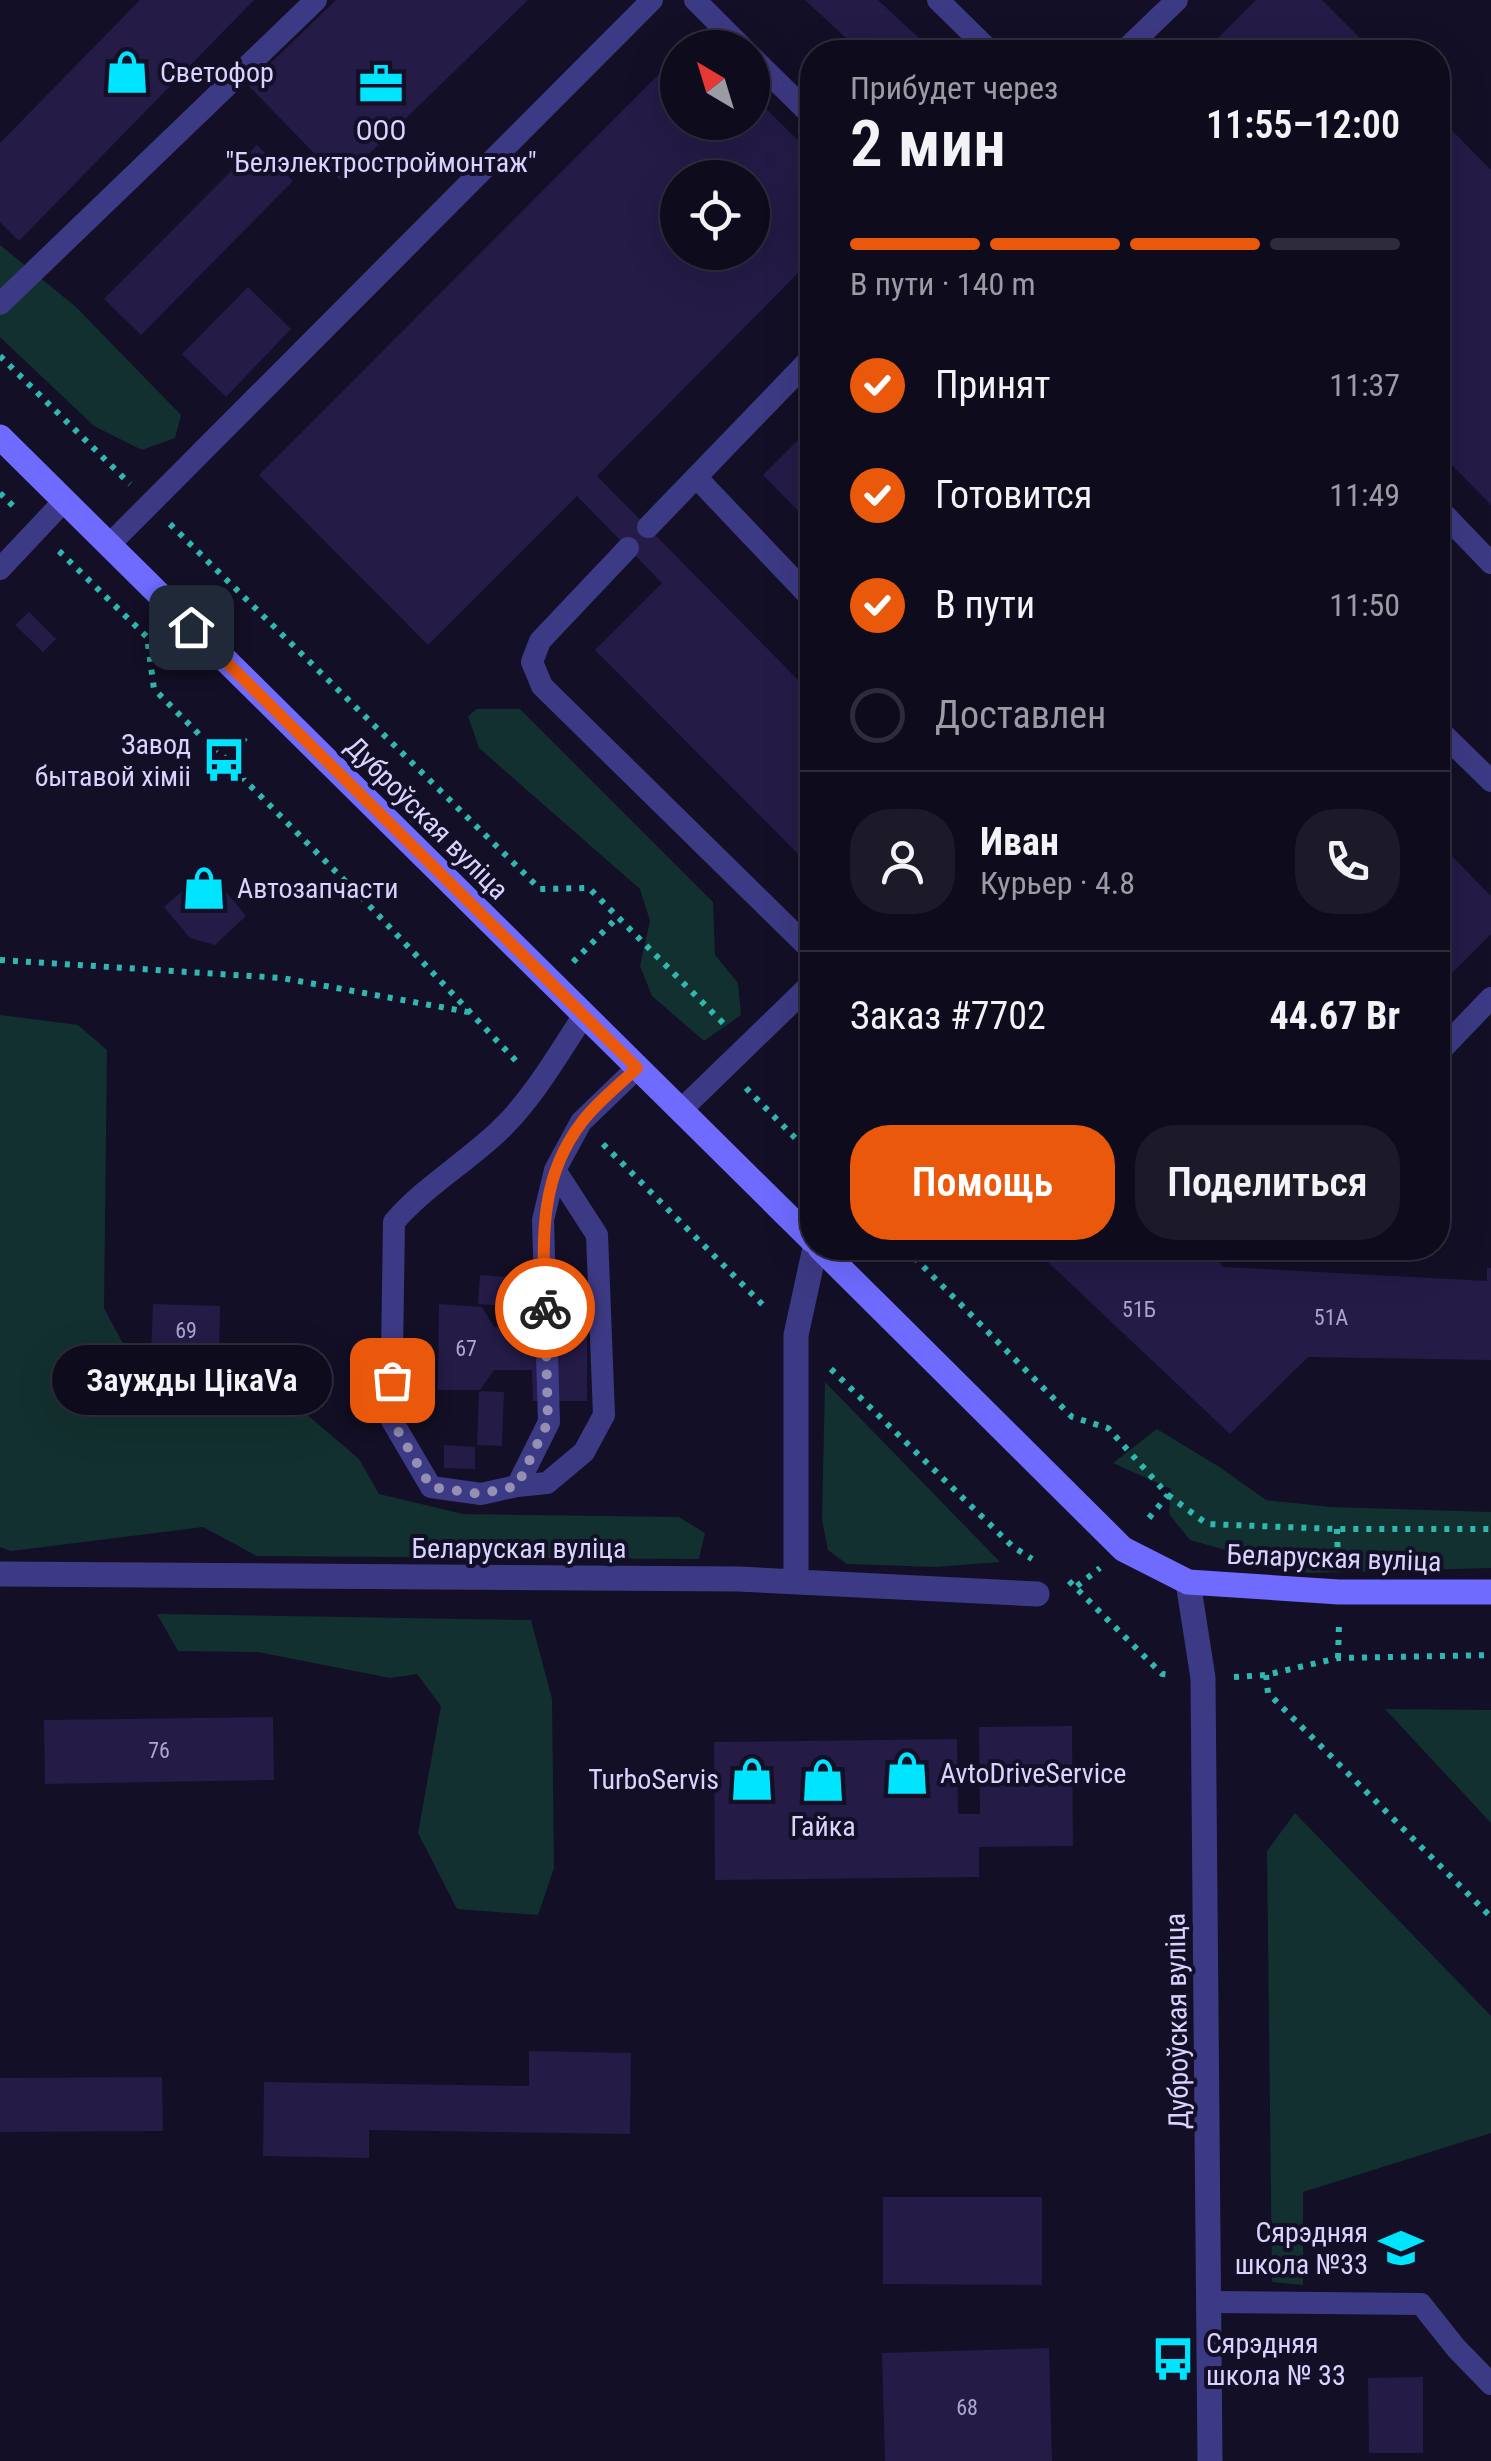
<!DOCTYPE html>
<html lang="ru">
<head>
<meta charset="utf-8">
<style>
  :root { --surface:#0e0b1c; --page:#1c1929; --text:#f1f3f6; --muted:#9b9ba3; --line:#2e2b3b; --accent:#ea580c }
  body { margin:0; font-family:"Roboto Condensed",sans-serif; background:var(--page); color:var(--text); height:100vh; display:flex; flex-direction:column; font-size:38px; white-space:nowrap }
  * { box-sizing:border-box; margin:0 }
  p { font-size:32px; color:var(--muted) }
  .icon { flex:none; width:55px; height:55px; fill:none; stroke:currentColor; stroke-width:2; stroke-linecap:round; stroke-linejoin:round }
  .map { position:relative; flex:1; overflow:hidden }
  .details { position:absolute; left:800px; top:40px; width:650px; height:1220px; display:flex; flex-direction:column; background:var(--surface); border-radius:40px; box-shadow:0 10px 40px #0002,0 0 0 2px var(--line) }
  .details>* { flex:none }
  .needle { width:65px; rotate:322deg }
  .fabs { position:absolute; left:660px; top:30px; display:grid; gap:20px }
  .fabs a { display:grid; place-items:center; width:110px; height:110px; border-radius:50%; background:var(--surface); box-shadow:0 10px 40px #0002,0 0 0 2px var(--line); font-size:50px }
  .pin { position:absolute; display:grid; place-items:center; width:85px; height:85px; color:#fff; margin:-42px; border-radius:20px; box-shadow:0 5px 15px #0006 }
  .courier { position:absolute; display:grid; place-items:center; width:100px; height:100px; margin:-50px; border:8px solid #ea580c; border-radius:50%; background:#fff; color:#222; box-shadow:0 2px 12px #0007 }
  .bubble { position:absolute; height:70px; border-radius:35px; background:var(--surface); box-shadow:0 10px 40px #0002,0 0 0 2px var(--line); font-size:32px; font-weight:600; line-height:70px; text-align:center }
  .overview em { font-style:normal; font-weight:600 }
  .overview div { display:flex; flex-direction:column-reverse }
  .overview { display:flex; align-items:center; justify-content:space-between; height:170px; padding:0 50px }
  h1 { font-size:65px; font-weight:600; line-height:75px }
  .bar { display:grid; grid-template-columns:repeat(4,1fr); gap:15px 10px; align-content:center; height:120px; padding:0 50px }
  .bar i { height:12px; border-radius:8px; background:var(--line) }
  .bar .selected { background:var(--accent) }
  .bar p { grid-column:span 4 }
  .line { display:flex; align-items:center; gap:25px; padding:0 50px; border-top:2px solid var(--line) }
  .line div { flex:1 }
  .round { display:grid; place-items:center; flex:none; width:105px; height:105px; border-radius:40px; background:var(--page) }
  ol { padding:0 50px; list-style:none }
  li { display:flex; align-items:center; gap:30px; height:110px }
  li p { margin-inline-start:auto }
  li .icon { padding:10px; border-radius:50%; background:var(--accent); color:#fff; stroke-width:4 }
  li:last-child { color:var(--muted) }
  li i { width:55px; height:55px; border:5px solid var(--line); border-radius:50% }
  .cta { display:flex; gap:20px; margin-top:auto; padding:20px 50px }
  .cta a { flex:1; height:115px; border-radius:40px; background:var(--accent); color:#fff; font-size:40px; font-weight:600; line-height:115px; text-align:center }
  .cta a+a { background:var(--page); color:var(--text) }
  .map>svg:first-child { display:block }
</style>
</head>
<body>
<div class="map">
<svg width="1491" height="2461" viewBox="0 0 1491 2461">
  <rect width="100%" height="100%" fill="#130f26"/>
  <path fill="#12302f" d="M0,245L76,307L181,415L175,438L142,450L94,426L0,337Z
    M477,709H520L713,902L715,955L738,983L741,1015L704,1041L652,996L640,966L650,921L640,889L479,748L468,716Z
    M0,1015L78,1025L107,1050L104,1308L135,1366L187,1406L250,1388L298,1407L359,1459L379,1494L463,1514L679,1517L705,1533L699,1559L257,1556L203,1527L11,1551L0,1547Z
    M825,1382L1000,1562L936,1567L847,1564L828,1550L822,1520Z
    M1157,1429L1221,1468L1266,1500L1331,1507L1491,1512V1568L1308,1573L1190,1540L1169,1514L1171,1489L1113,1463Z
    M157,1614L531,1620L552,1699L554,1868L538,1915L457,1909L418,1833L441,1706L417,1674L390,1678L258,1652L178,1651Z
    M1385,1709L1491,1710V1823Z
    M1295,1813L1491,2016V2133L1303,2192V2285L1272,2282L1267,1851Z"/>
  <path fill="#241b47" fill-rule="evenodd" d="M140,0H254L19,241L0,222V143Z
    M336,0H528L341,181L248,85Z
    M805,0H878L934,52H861Z
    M1256,0H1322L1374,52H1204Z
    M695,38L705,48H685Z
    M678,55V122H752V95L812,154V259L597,476L812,694V868L595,650L662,583L577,496L428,645L259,475ZM678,178H752V252H678Z
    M1438,116L1491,170V505L1438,451Z
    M257,145L293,181L141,335L104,299Z
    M248,287L291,329L226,397L182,354Z
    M812,426V525L763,475Z
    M29,612L56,639L43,652L15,625Z
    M1438,842L1491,896V934L1438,987Z
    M207,869L246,916L215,945L190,938L164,907Z
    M1033,1248H1204L1224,1267L1487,1281V1268H1491V1360L1308,1357L1230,1434Z
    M480,1275L508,1277L506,1306L478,1304Z
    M587,1294V1401H533L532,1370H494L480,1390H438L439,1304L482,1307L494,1327H534V1295Z
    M153,1304L220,1306L219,1357L151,1354Z
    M479,1391L504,1392L502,1446L477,1445Z
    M444,1445L475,1447V1469L444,1468Z
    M273,1717L274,1780L45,1784L44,1720Z
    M1072,1726L1073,1846L979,1847V1877L715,1880L714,1742L957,1739L958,1814H980L979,1727Z
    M529,2051L631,2053L630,2134L369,2130V2158L263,2156L264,2082L529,2086Z
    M162,2077L163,2131L0,2132V2078Z
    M883,2197H1042V2285L883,2284Z
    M1049,2348L1052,2461H885L882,2353Z
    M1423,2377V2453H1369L1368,2378Z"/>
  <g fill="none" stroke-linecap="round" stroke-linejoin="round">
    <path stroke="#2fb8b0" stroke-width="6" stroke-dasharray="5 8" stroke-linecap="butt" d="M0,356L130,484
      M0,493L14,507
      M170,524L540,889L589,888L724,1024
      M59,551L147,637L154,689L363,899L518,1063
      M224,760L251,732
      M0,960L282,978L468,1012
      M573,962L618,917
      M746,1088L812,1155
      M603,1144L767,1309
      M905,1248L1072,1417L1108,1428L1168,1495L1144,1524
      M831,1369L1012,1546L1032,1559
      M1168,1495L1207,1524L1337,1529H1491
      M1337,1529L1338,1562
      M1069,1581L1162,1674L1172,1675
      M1077,1586L1100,1568
      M1338,1658L1339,1624
      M1266,1675L1268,1693L1491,1917
      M1234,1677L1266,1675L1338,1658L1491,1655"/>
    <path stroke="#3d3a85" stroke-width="22" d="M695,0L743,48
      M938,0L991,52
      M1123,52L1177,0
      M752,57L812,116
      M0,304L316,0
      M696,477L812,599
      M1438,508L1491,563
      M648,527L812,357
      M109,545L652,0
      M628,548L540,641L532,662L542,686L812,951
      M0,569L64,501
      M1438,729L1491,781
      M584,1015C559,1053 534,1097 501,1129C467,1162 425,1186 394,1222L391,1419L431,1487L481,1494L517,1486L549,1422L543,1220L555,1170L581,1122L637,1068
      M1438,1053L1491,998
      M681,1110L812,983
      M517,1486L547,1483L584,1452L604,1415L597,1235L555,1170
      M1210,2302L1421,2304L1456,2348L1491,2384"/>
    <path stroke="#3d3a85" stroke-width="25" d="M0,1574L738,1579L1037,1594
      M796,1582V1335L815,1248
      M1188,1582L1203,1678L1210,2461"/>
    <path stroke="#6f6bff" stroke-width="25" d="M0,437L812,1240
      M820,1248L1123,1549L1188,1582L1339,1592H1491"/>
  </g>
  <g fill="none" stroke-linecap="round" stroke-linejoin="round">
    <path stroke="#948fb3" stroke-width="10" stroke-dasharray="0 18" d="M392,1380L391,1419L431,1487L480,1494L517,1486L548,1422L545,1308"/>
    <path stroke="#ea580c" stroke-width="12" d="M191,627L637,1068C619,1085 597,1102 582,1122C538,1179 543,1241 545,1308"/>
  </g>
  <defs>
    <g id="shop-bare" transform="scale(3.45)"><path d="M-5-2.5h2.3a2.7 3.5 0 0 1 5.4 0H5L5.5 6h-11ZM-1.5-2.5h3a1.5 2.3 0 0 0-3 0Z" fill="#00e5ff" stroke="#130f26" stroke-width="2.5" paint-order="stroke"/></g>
    <g id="office-bare" transform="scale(3.45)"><path d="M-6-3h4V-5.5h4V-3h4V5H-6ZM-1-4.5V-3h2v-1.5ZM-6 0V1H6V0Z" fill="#00e5ff" stroke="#130f26" stroke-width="2.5" paint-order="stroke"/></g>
    <g id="bus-bare" transform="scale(3.45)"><path d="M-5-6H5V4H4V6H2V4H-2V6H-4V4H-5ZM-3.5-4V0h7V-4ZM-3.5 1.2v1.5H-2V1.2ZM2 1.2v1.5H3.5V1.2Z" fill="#00e5ff" stroke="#130f26" stroke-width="2.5" paint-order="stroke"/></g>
    <g id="school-bare" transform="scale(3.45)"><path d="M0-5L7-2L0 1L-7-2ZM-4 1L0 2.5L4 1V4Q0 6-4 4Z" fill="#00e5ff" stroke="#130f26" stroke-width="2.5" paint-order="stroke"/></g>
  </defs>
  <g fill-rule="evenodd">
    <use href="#shop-bare" x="127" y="72"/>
    <use href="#office-bare" x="381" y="84"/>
    <use href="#bus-bare" x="224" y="760"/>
    <use href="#shop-bare" x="204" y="888"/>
    <use href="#shop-bare" x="907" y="1773"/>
    <use href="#shop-bare" x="752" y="1779"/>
    <use href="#shop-bare" x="823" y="1780"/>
    <use href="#school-bare" x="1401" y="2248"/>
    <use href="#bus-bare" x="1173" y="2359"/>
  </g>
  <g text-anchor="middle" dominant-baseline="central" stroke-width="8" stroke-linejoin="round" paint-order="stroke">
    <g font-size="22" fill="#aca6d1">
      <text x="1139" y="1309">51Б</text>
      <text x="1331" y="1317">51А</text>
      <text x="186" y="1330">69</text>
      <text x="466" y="1348">67</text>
      <text x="159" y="1750">76</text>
      <text x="967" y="2407">68</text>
    </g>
    <g font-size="28" fill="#d9d4ff" stroke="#130f26" text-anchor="start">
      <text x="160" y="72">Светофор</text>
      <text x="381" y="130" text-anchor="middle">ООО<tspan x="381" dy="32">"Белэлектростроймонтаж"</tspan></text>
      <text x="191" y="744" text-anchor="end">Завод<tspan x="191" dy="32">бытавой хіміі</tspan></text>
      <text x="237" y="888">Автозапчасти</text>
      <text x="940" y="1773">AvtoDriveService</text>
      <text x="719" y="1779" text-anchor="end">TurboServis</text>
      <text x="823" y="1826" text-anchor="middle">Гайка</text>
      <text x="1368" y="2232" text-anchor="end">Сярэдняя<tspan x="1368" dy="32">школа №33</tspan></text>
      <text x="1206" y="2343">Сярэдняя<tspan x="1206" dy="32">школа № 33</tspan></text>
    </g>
    <g font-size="28" fill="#d9d4ff" stroke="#130f26">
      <text transform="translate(427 818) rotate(45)">Дуброўская вуліца</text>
      <text x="519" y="1548">Беларуская вуліца</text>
      <text transform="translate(1334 1558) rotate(2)">Беларуская вуліца</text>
      <text transform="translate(1177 2021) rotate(-91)">Дуброўская вуліца</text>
    </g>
  </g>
</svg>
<div class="fabs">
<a><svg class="needle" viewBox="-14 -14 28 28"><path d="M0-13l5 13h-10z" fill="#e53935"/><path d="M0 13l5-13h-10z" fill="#9b9ba3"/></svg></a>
<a><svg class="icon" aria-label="locate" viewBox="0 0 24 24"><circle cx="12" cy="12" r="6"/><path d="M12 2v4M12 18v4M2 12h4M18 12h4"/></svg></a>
</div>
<div class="pin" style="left:392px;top:1380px;background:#ea580c"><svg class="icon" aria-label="bag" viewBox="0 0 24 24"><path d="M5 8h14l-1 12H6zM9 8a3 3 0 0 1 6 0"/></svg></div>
<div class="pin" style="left:191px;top:627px;background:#1f2937"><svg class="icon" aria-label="home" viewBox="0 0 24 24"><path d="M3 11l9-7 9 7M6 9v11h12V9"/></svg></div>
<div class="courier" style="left:545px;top:1308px"><svg class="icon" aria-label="bike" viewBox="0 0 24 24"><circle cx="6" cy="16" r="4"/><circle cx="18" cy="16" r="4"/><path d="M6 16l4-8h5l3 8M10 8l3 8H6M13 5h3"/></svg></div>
<div class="bubble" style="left:52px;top:1345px;width:280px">Заужды ЦікаVа</div>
<section class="details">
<div class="overview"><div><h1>2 мин</h1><p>Прибудет через</p></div><em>11:55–12:00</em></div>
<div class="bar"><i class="selected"></i><i class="selected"></i><i class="selected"></i><i></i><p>В пути · 140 m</p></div>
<ol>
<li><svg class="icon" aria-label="check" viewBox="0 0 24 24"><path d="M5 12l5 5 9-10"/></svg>Принят<p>11:37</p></li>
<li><svg class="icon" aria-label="check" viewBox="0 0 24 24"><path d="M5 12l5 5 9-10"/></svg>Готовится<p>11:49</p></li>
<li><svg class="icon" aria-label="check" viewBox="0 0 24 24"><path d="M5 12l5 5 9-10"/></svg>В пути<p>11:50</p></li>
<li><i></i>Доставлен</li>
</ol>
<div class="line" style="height:180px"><a class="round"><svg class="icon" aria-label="person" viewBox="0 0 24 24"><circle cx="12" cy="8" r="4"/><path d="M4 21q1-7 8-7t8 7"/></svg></a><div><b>Иван</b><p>Курьер · 4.8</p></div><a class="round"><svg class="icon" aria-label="phone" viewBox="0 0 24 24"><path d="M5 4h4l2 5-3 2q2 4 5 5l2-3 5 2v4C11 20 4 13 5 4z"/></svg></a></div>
<div class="line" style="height:130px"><div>Заказ #7702</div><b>44.67 Br</b></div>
<div class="cta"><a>Помощь</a><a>Поделиться</a></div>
</section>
</div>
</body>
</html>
